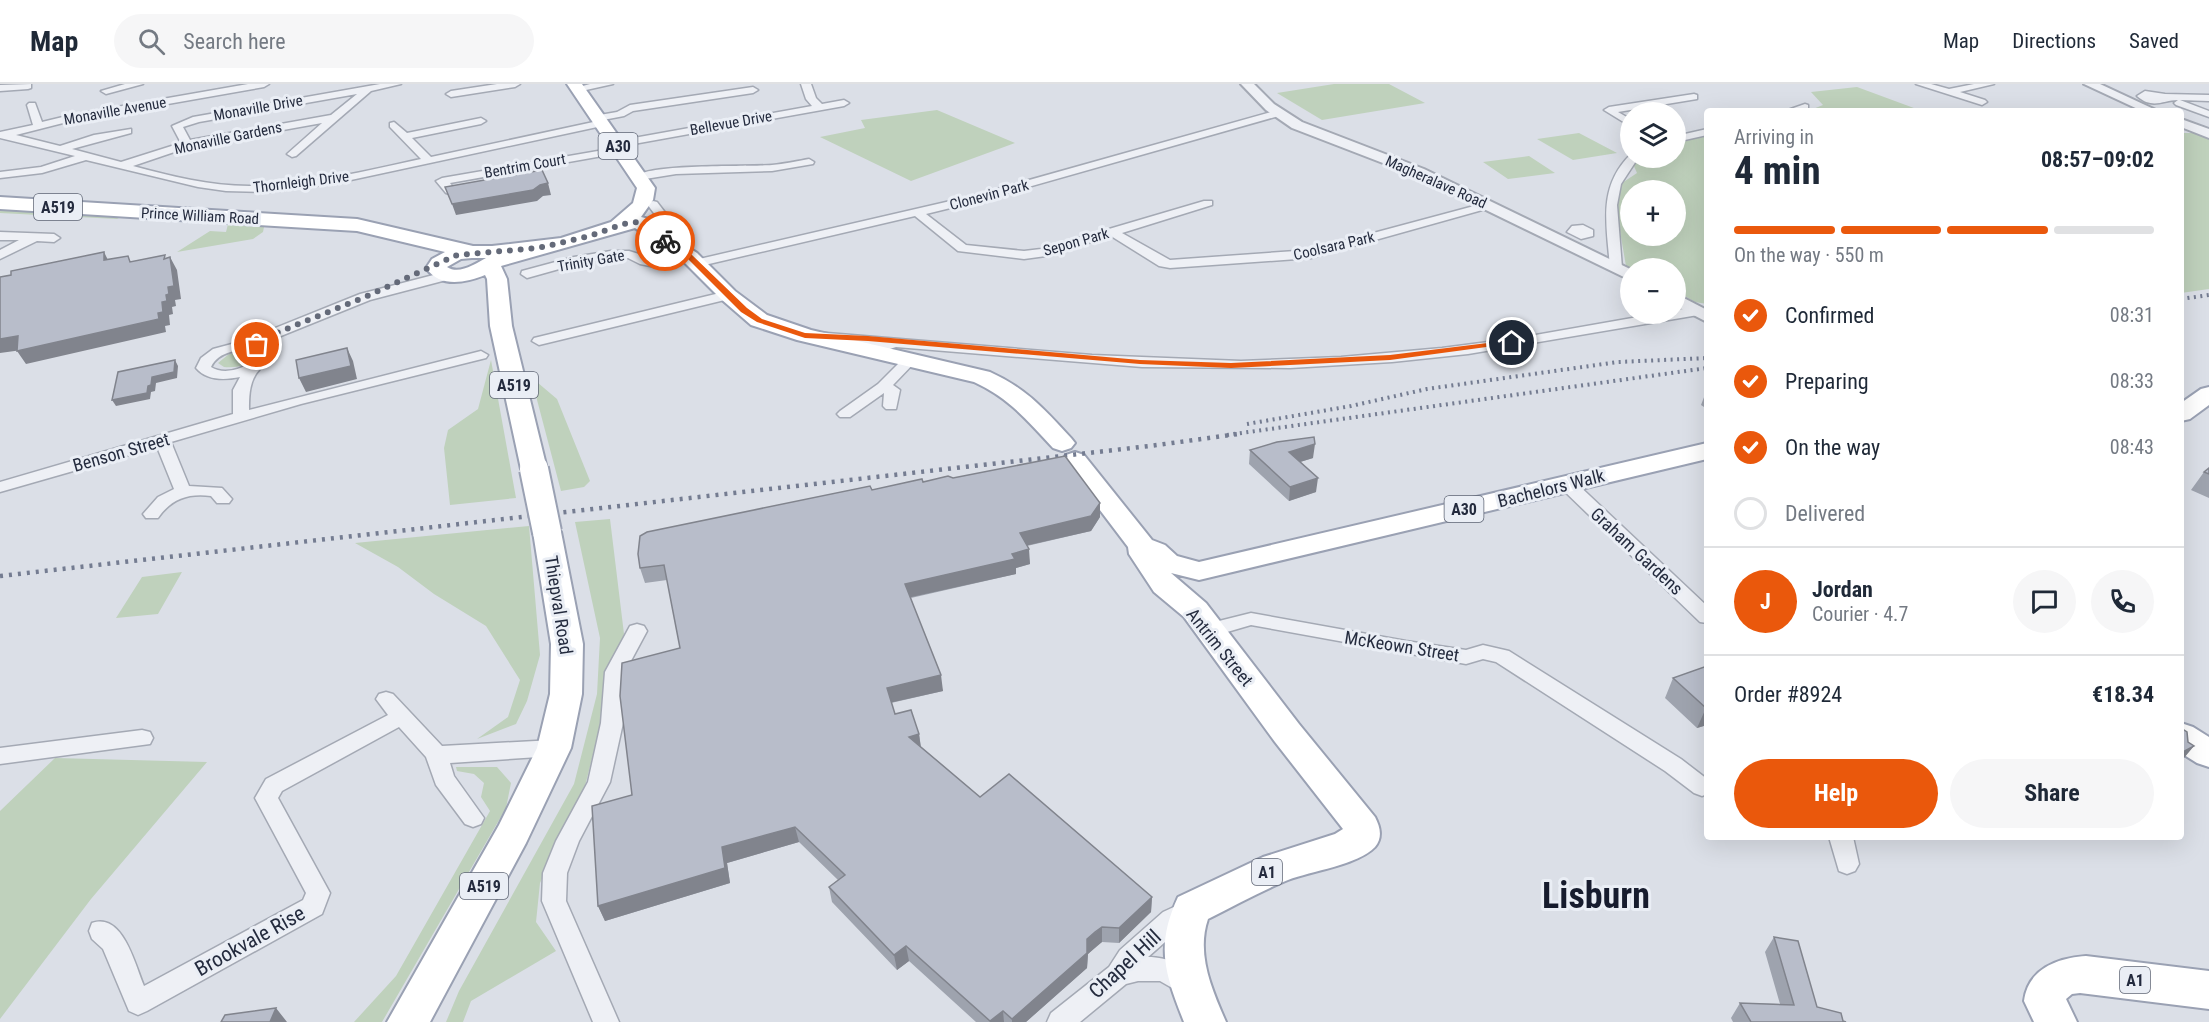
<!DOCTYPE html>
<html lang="en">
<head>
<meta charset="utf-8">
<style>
  :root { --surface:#fff; --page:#f6f6f7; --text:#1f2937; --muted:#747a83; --line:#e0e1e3; --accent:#ea580c }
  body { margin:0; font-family:"Roboto Condensed",sans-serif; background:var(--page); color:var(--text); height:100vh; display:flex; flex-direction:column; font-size:22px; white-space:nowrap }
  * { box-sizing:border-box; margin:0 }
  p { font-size:20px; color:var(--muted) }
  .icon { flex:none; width:33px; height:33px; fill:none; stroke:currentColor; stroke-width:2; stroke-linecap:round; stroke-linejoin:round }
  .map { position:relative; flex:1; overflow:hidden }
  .details { position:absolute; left:1704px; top:24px; width:480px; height:732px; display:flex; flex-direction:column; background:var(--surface); border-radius:6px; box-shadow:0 6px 24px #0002 }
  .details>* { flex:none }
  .tools { position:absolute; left:1620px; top:18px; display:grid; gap:12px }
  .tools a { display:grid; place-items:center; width:66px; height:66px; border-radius:50%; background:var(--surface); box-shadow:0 6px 24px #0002; font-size:30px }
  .pin { position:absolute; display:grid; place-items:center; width:51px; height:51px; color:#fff; margin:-26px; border:3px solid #fff; border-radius:50%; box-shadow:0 2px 6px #0007 }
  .courier { position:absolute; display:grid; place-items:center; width:60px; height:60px; margin:-30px; border:4px solid #ea580c; border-radius:50%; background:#fff; color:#222; box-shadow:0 2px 8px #0007 }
  .head em { font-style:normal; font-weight:700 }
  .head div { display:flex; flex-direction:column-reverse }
  .head { display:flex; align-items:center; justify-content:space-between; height:102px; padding:0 30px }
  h1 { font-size:39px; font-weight:700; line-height:45px }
  .bar { display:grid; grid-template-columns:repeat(4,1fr); gap:9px 6px; align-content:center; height:72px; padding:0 30px }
  .bar i { height:8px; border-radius:4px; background:var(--line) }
  .bar .current { background:var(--accent) }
  .bar p { grid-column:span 4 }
  .line { display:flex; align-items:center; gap:15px; padding:0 30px; border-top:2px solid var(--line) }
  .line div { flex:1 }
  .round { display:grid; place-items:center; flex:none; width:63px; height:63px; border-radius:32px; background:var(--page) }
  ol { padding:0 30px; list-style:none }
  li { display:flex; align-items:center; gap:18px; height:66px }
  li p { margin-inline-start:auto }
  li .icon { padding:6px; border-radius:50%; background:var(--accent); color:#fff; stroke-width:4 }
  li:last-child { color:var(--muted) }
  li i { width:33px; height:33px; border:3px solid var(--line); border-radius:50% }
  .cta { display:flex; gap:12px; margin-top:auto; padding:12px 30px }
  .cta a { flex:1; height:69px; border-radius:36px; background:var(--accent); color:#fff; font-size:24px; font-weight:700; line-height:69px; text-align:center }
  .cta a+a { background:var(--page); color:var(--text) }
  header { display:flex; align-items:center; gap:36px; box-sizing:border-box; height:84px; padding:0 30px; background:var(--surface); border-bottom:2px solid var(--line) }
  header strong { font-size:28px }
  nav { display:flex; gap:33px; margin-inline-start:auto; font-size:21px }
  .search { width:420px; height:54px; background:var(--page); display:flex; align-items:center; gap:15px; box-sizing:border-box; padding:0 21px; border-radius:33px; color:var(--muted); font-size:22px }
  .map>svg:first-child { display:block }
</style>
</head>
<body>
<header>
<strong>Map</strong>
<div class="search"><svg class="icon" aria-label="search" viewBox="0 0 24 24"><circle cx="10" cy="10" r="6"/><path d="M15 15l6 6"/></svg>Search here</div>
<nav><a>Map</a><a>Directions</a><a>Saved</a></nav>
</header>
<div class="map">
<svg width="2209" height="938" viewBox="0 0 2209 938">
  <rect width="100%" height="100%" fill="#dbdfe7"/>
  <path fill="#bfd1bc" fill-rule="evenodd" d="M1334,0H1389L1425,19L1322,36L1277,9Z
    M1857,3L1922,27H1808L1823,21L1811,8Z
    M937,26L1015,59L911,97L820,53L865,44L861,36Z
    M1579,49L1617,69L1573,76L1537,55Z
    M2181,49H2201L2209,53V205L2181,209Z
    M1707,50V220L1695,218L1676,207V184L1630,185L1626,182L1616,124L1619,101L1637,89L1633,80L1637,74H1676V57ZM1630,106H1676V152H1630Z
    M1529,72L1555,89L1508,95L1483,78Z
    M0,125L4,126L121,133L117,135L0,129Z
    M228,140L264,143L263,148L253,155L177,168L210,147L226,148Z
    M252,267L256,271C249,282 236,284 224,283L218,279L229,270Z
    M491,276L516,414L450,421L444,364L448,346L478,325Z
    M531,293L557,315L590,397L584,403L561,407Z
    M610,435L624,550L585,702L540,799L536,838L556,867L471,917L463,938H446L459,907L574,700L597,610L600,554L575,438Z
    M529,442L540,571L527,617L516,640L477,655L508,633L520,596L486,542L434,510L398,483L355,459Z
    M182,488L158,530L116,534L142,493Z
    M55,674L207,678L91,815L0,935V727Z
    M456,683H497L511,699L506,724L382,938H354L396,892L490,727L481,713L484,699L474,690L457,687Z"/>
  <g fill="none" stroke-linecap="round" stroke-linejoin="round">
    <g stroke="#a4a9b4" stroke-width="3">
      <path id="minor" d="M31,0V4L28,5L0,7V1Z
        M125,0H143L106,10L101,7Z
        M248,0H269L264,3L71,37L16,51L60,62L94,51L131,45V49L72,65L121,78L181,59L172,42L193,33L380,0H401L371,7L296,72L292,73L287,70L322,39L189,63L133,82C170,92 210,102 249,102C307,102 364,87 421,75L390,43V39L394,38L407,49L481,34L486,37L481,40L412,54L431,73L598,37L593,34L594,32L617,28L630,21L753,3L758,6L753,9L633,27L624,32L603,36L607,39L602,42L337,99L270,108L226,107L198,103L86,76L42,89L0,94V88L41,83L75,72L0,54V48L33,41L27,21L29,19H35L42,38L71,31ZM357,10L331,31L190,56L183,43L199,38Z
        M497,0H520L515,3L451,13L446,10L451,7Z
        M590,0H613L577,8L572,5Z
        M801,0H811L816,14L822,20L844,16L849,19L844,22L617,63L612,60L617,57L812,22L806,15Z
        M1916,0H1931L1949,5L1974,0H1994L1960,8L1985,16L1987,18L1982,21Z
        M2145,7L2165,10L2209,11V17L2180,16L2209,27V33L2176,21L2174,19L2178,16C2163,16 2153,26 2137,12Z
        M1694,10L1697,11V15L1618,28L1630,35V42L1604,26L1609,23Z
        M1805,20L1808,21V25L1785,27Z
        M1278,26L1282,27V31L979,117L926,130L966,161L1024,167L1041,165L1204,117H1212V121L1122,149L1170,176L1310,166L1489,118L1495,121L1493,123L1311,174L1170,184L1159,182L1111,152L1046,172L1024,175L958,167L915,132L696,183L692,182L690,179L691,176L655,183L640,180L628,174H611L577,180L527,194L521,190L522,187L574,173L611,167H629L655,175L690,169L694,170L696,173L695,176L972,112Z
        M1707,45V51L1676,58V52Z
        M621,63L625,64V68L450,99L456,107L450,110L446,109L436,97L442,94Z
        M1630,71V74H1638L1621,100L1617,121L1622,184L1616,188L1610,184C1607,142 1597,104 1630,71Z
        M809,75L814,78L813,80L772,87L676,90L639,96L633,93C651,79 745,83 772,81C784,80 797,77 809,75Z
        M653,117L657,118L690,161L684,169H676L674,166L678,161L647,120Z
        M1583,141L1593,146V152L1581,155L1567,148L1572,142Z
        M0,148L54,150L60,154L54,158L37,157L0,175V166L19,156H0Z
        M449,187L454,188L455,191L454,194L370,216L266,258L270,259L277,269C272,276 266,280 260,285C249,296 249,312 249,326L481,267L488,271L486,274L301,320L171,358L189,402L222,404L232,415L229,419H217L211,412C188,409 171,415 158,434H146L143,430L158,413L174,405L157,363L0,408V398L233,330V306L240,293C225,296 207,297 196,284L201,274L213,265L243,257L360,210ZM257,265L263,269C251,282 227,293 211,283C219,266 241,266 257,265Z
        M728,207L733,208L735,211L733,214L539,261L532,257L534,254Z
        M1699,223L1706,227L1704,230L1468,270L1392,278L1290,284L1142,283L896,263L874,270L867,266L873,261L815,256L808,252L815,248L1092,271L1241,277L1341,273L1442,264L1519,254L1655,230H1676V226Z
        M911,271L918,275L893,301L900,306L896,325H886L883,322L884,309L850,333H840L837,330L840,327L878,300L906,272Z
        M1567,395L1573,396L1707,522V539L1700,538L1561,404L1559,400L1561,396Z
        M1251,529L1406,557L1466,566L1483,561L1509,567L1681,675L1707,695V710L1702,712L1694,709L1665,687L1496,578L1483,575L1466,580L1251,541L1210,553L1203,551L1200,546L1203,541Z
        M637,540L644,542L647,547L625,588L623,639L610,698L579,757L567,789L566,817L619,938H593L542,817L543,789L556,757L588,698L601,639L605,588L630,542Z
        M386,608L393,610L442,662L554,656L562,658L565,664L562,670L554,672L450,679L454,692L484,734L481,740L473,743L465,740L436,701L426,673L399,643L282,707L278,714L330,809L322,830L147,927L138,931L129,927L103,865L92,855L89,847L92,839C123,828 135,881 144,902L303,816L306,809L255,714L266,695L388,631L376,615L379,610Z
        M142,646L150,648L153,654L150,660L0,680V664Z
        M1829,753H1853L1859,780L1855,787L1847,790L1839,787Z
        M1189,816L1198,820L1201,827L1198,834L1181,844L1148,873C1167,873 1193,883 1201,901L1197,909L1188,913L1160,897H1138L1126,900L1080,938H1047L1051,929L1109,883L1120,866L1163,828Z"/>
    </g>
    <g stroke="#a4a9b4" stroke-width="4">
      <path id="tertiary" d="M1241,0H1254L1274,20L1302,38L1424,85L1630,185V196L1414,91L1292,44L1266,26Z
        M2084,0H2100L2158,27H2142Z
        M2181,35L2209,45V54L2181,43Z
        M1676,210L1707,226V238L1676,222Z"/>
    </g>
    <g stroke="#9aa1b3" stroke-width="4">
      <path id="primary" d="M567,0H582L655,104L653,116L641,133L649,135L652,140L697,169L735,207L767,231L811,246L990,288C1026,304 1045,326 1071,354L1075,359L1071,364L1062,367L1053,364C1027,336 1009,314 974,298L797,256L751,241L721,215L683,177L635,144L501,182L507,195L512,242L547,385L543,391L534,393L525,391L521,385L490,242L487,195L485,191C465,199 440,204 426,184L432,175L445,168L357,147L0,125V113L357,135L473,162H492L561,154L611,138L633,119L637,104ZM472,174H486C475,180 459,191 447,183L461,175Z
        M2209,303V321L2190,335L2181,337V319L2201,305Z
        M1707,359V375L1199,496L1171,489L1206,519L1299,640L1375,733C1380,743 1383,753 1375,763C1358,781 1311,787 1288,796C1261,807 1234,822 1208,835C1196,870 1212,906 1226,938H1184C1165,890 1155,862 1178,813L1263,773L1335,750L1343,745L1275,658L1184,533L1154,508L1129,470L1128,463L1062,376L1066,371L1075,368L1084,371L1152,456L1165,461L1177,472L1199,478Z
        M547,439L557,442L561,448L583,560L582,610L571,664L526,759L430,938H387L499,741L537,664L550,610L551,560L533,448L537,442Z
        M2181,639L2193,643L2209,653V683L2197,679L2181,669Z
        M2086,872L2209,887V925L2080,909L2072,910L2066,915L2077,938H2034L2024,917C2028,885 2057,874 2086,872Z"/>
    </g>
    <use href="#minor" fill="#eef0f5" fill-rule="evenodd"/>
    <use href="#tertiary" fill="#eef0f5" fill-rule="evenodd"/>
    <use href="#primary" fill="#fff" fill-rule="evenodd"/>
    <path stroke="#747c91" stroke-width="4" stroke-dasharray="2 4.5" stroke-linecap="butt" d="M2181,215L2209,211
      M1247,340L1351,322L1427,305L1618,278L1707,274
      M1227,351L1707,284"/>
    <path stroke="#747c91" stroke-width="4.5" stroke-dasharray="3 6" stroke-linecap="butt" d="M0,492L1150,362L1238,350"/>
    <g stroke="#9aa1b3" stroke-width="32" stroke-linecap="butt">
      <path id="primary-bridge" d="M534,385L547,448"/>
    </g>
    <use href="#primary-bridge" stroke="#fff" stroke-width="28"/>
  </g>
  <path fill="#9ea3ae" d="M1706,308H1707V325L1701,321Z
    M1250,366L1313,374L1300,378L1316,408L1289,417L1249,380Z
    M2209,384V414L2191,406L2204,388Z
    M923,398L1100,419V433L1091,447L1027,462L1030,480L1016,484V490L911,514L943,607L891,619L895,630L919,650L921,663L980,713L1152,813L1151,828L1119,859L1102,858L1095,863L1088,870L1087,884L1026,938H976L909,877L897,886L832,818L829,803L838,796L799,758L727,779L730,799L605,837L598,822L632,711L680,564L667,496L645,499L640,484L872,406Z
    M1707,582V641L1697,644L1665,614L1673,594Z
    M1774,853L1817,923L1843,937L1846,938H1733L1731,934L1740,919L1780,920L1765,868Z"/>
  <path fill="#81848d" d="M548,99L551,111L543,112L537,117L456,131L452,120Z
    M104,168L110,180L104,176Z
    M170,173L177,186L181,215L175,216L176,222L172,223L173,230L169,231L170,241L165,242L166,248L26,280L17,267L22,266L0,269V255L158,229L168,203Z
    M347,264L353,277L357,295L306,308L299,294Z
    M175,276L178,282L177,294L156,299L155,307L151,308L150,315L116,322L112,316L148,302L152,293Z
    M1315,360L1313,374L1287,382L1289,368Z
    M1318,394L1316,408L1289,417L1290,403Z
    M1100,419V433L1091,447L1020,463V449Z
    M1029,465L1030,480L1016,484V490L907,514L905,500Z
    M941,591L943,607L889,619L887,604Z
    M1706,624H1707V641L1697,644Z
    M919,650L921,665L909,653Z
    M2194,662L2184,674L2181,675V669Z
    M795,743L799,758L727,779L730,799L605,837L598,822L722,763Z
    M1152,813L1151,828L1119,859V844Z
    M1102,843V858L1088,870L1087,884L1026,938H1012V935L1087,855Z
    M906,862L909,877L897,886L894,871Z
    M276,924L287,938H270Z
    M1003,927L1004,938H990V937Z"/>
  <path fill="#b8bdca" stroke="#81848d" stroke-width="1.5" d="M542,86L548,99L540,101L533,106L452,120L445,103Z
    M104,168V176L128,172L130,178L165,171L164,175L170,173L174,202L168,203L169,210L166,211L167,217L162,218L163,228L158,229L159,235L17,267L18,252L0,255V193L11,191V187Z
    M347,264L351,282L299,294L296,276Z
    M175,276L174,288L152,293L151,301L148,302L147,309L112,316L118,288Z
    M1314,353L1315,360L1289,368L1318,394L1290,403L1250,366L1277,358Z
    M1065,372L1100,419L1091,432L1020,449L1029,465L1012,470L1015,475L905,500L941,591L887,604L895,630L911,626L919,650L909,653L980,713L1009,690L1152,813L1119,844L1102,843L1095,848L1087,855V869L1012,935L1003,927L990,937L906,862L894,871L829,803L845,791L795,743L722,763L725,784L598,822L592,722L632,711L620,612L622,579L680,564L664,481L640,484L638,470L640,452L647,448L870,402L872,406L922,395L923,398L948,392L953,394Z
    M2209,384V390L2204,388Z
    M1707,582V624H1706L1673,594Z
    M2181,644L2187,648L2188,658L2194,662L2181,669Z
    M1774,853L1798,857L1817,923L1841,929L1843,937L1846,938H1751L1740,919L1794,921Z
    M276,924L270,938H221L225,931Z"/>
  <path fill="#ea580c" d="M663,156H667L692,171L747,224L762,235L805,249L868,252L1140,276L1231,279L1390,271L1512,256L1516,259L1390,276L1231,284L1140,280L868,257L805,254L757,238L741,228L687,174L663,158Z"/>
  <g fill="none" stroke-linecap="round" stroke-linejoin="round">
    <path stroke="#646a79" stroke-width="6" stroke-dasharray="0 10.8" d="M257,261H247L365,213L457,171L538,164L590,152L623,140L638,138L644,140L645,144L654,148L665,157"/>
  </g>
  <g text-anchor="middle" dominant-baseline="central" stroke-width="6" stroke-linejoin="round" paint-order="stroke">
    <g font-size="15" fill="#242b3e" stroke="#eaeef5">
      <text transform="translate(258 24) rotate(-10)">Monaville Drive</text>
      <text transform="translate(115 27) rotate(-10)">Monaville Avenue</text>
      <text transform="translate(731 39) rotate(-10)">Bellevue Drive</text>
      <text transform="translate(228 54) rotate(-12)">Monaville Gardens</text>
      <text transform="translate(525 82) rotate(-10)">Bentrim Court</text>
      <text transform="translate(301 98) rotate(-7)">Thornleigh Drive</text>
      <text transform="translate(1436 98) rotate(24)">Magheralave Road</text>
      <text transform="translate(989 111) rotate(-15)">Clonevin Park</text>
      <text transform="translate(200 132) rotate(3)">Prince William Road</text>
      <text transform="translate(1076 158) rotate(-16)">Sepon Park</text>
      <text transform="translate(1334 162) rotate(-13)">Coolsara Park</text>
      <text transform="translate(591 177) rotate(-10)">Trinity Gate</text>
    </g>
    <g fill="#eaeef5" stroke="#5f6675" stroke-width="1.5">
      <rect x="598.5" y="49" width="39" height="26" rx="4.5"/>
      <rect x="34" y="110" width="48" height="26" rx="4.5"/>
      <rect x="490" y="288" width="48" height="26" rx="4.5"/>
      <rect x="1444.5" y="412" width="39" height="26" rx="4.5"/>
      <rect x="1252" y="775" width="30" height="26" rx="4.5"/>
      <rect x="460" y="789" width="48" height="26" rx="4.5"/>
      <rect x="2120" y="883" width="30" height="26" rx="4.5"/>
    </g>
    <g font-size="16" font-weight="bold" fill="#242b3e">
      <text x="618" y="62">A30</text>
      <text x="58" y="123">A519</text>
      <text x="514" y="301">A519</text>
      <text x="1464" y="425">A30</text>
      <text x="1267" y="788">A1</text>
      <text x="484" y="802">A519</text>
      <text x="2135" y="896">A1</text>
    </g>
    <g font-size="18" fill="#242b3e" stroke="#eaeef5">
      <text transform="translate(121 368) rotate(-16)">Benson Street</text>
      <text transform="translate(1551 404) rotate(-14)">Bachelors Walk</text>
      <text transform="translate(1637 467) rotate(43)">Graham Gardens</text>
      <text transform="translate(559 521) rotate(81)">Thiepval Road</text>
      <text transform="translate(1402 562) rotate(9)">McKeown Street</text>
      <text transform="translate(1220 563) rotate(51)">Antrim Street</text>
    </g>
    <g font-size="21" fill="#242b3e" stroke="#eaeef5">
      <text transform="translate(250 857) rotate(-29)">Brookvale Rise</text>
      <text transform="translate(1125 880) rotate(-43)">Chapel Hill</text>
    </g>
    <g font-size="36" font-weight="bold" fill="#171c2e" stroke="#eaeef5">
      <text x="1596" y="812">Lisburn</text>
    </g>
  </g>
</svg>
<div class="tools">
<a><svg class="icon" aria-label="layers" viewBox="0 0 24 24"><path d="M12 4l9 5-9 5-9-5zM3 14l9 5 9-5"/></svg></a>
<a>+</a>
<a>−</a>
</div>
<div class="pin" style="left:257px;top:261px;background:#ea580c"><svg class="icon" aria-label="bag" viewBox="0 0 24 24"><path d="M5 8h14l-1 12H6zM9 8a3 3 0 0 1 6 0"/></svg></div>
<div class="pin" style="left:1512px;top:259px;background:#1f2937"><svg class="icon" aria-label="home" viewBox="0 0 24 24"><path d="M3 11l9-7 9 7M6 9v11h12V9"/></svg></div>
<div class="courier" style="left:665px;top:157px"><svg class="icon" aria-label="bike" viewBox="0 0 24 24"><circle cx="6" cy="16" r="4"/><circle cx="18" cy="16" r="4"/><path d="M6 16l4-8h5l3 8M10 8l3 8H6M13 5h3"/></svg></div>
<section class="details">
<div class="head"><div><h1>4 min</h1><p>Arriving in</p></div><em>08:57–09:02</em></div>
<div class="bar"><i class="current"></i><i class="current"></i><i class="current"></i><i></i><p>On the way · 550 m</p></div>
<ol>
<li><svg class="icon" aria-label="check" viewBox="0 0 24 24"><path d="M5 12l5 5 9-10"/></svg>Confirmed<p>08:31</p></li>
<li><svg class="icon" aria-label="check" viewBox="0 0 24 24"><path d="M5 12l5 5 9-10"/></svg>Preparing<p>08:33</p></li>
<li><svg class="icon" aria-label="check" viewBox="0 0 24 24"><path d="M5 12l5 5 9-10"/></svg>On the way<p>08:43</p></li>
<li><i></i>Delivered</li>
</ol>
<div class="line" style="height:108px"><b class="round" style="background:var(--accent);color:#fff">J</b><div><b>Jordan</b><p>Courier · 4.7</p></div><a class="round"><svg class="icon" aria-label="chat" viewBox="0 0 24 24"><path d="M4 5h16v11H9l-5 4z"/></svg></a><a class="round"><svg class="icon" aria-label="phone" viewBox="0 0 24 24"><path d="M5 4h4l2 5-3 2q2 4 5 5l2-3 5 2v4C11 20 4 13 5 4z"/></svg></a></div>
<div class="line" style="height:78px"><div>Order #8924</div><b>€18.34</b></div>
<div class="cta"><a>Help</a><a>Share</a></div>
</section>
</div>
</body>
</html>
